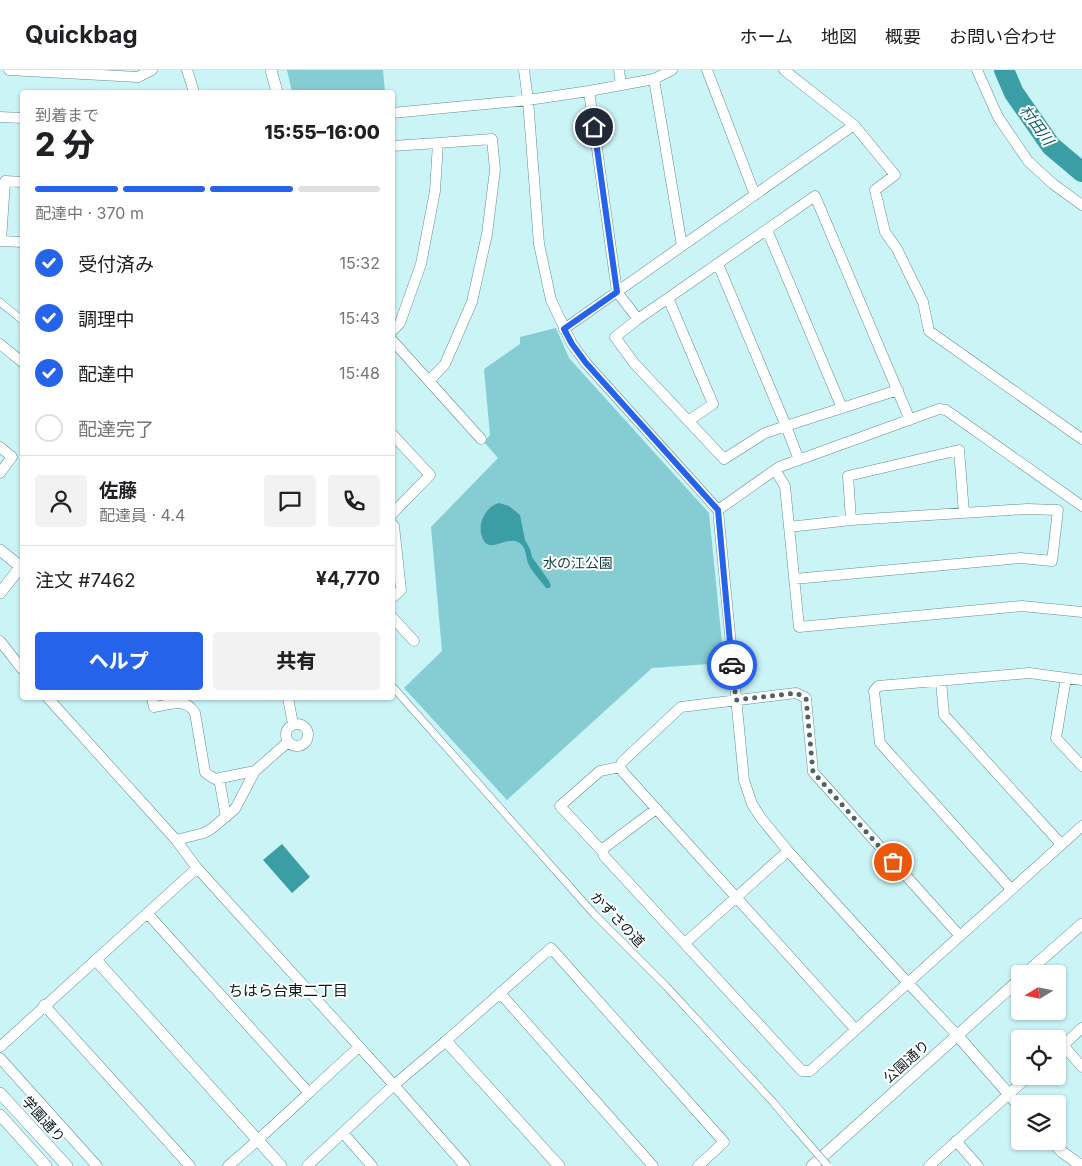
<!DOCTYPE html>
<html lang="ja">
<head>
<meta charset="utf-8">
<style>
  :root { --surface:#fff; --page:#f2f2f2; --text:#202124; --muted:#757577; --line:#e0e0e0; --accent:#2563eb }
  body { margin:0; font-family:Inter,"Noto Sans JP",sans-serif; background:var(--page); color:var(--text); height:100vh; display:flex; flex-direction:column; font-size:19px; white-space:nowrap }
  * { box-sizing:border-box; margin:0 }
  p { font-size:16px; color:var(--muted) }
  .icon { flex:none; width:28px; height:28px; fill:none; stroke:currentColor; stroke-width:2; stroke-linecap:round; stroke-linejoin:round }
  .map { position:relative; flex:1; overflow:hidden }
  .panel { position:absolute; left:20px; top:20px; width:375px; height:610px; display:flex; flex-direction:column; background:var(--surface); border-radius:5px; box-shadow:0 1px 4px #0004 }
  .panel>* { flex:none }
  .needle { width:32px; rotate:260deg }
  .controls { position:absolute; left:1011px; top:895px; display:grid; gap:10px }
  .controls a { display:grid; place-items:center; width:55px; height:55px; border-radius:5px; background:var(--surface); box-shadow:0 1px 4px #0004; font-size:25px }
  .pin { position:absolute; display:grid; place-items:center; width:42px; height:42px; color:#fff; margin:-21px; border:2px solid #fff; border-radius:50%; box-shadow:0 1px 5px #0007 }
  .courier { position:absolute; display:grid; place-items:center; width:50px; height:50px; margin:-25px; border:4px solid #2563eb; border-radius:50%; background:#fff; color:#222; box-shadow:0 1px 6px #0007 }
  .headline em { font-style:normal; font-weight:800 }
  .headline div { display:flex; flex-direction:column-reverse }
  .headline { display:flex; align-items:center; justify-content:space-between; height:85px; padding:0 15px }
  h1 { font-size:32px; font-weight:800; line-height:38px }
  .bar { display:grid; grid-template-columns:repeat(4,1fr); gap:8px 5px; align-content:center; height:60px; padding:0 15px }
  .bar i { height:6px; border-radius:4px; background:var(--line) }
  .bar .active { background:var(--accent) }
  .bar p { grid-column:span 4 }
  .line { display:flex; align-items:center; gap:12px; padding:0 15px; border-top:1px solid var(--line) }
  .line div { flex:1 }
  .round { display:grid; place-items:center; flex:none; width:52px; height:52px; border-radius:5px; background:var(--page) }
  ol { padding:0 15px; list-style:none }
  li { display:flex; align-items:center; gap:15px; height:55px }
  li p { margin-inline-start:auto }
  li .icon { padding:5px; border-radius:50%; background:var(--accent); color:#fff; stroke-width:4 }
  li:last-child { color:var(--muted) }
  li i { width:28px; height:28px; border:2px solid var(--line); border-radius:50% }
  .action { display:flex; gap:10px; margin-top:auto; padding:10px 15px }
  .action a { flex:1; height:58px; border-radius:5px; background:var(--accent); color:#fff; font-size:20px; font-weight:800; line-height:58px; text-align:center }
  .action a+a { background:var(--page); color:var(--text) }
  header { display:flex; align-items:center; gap:30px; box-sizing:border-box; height:70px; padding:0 25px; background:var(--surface); border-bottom:1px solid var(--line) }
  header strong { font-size:24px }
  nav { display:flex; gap:28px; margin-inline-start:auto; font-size:18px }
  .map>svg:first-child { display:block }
</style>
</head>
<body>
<header>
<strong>Quickbag</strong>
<nav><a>ホーム</a><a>地図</a><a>概要</a><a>お問い合わせ</a></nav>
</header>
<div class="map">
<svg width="1082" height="1096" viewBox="0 0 1082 1096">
  <rect width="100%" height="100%" fill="#cbf4f7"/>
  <path fill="#85cdd2" d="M287,0H383L385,22H292Z
    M556,258L569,288L709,443L724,593L652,598L507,730L404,618L442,581L431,457L498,388L484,372L490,365L484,299L520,274V267Z"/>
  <path fill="#3c9ea5" d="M499,433L509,436L520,445L525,470L530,479L532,487L549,511L551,516L549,518H546C541,511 531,501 528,493C526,487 526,480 522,475C509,460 487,491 481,463C480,456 481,450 485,444C489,438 492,435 499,433Z
    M282,774L310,807L292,823L263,790Z"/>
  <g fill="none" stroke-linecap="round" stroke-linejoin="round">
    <path stroke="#3c9ea5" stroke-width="20" d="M1004,0L1014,23L1051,76L1082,102"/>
    <g stroke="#688e91" stroke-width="8">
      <path id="pedestrian" d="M0,232L22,250
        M392,616L594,844L666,916L773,1032L794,1057"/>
    </g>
    <g stroke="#688e91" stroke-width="11">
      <path id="minor" d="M9,0L138,7L152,0
        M187,0L194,22
        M524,0L528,30L539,174L551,230L572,274L586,293L718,440L744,710L752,734L761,748L788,781L908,913L957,965
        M619,0L621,15
        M707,0L755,125
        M784,0L854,55L895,105L875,120L885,162L897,179L923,232L929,261L1082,369
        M977,0L998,47L1028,91L1053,114L1082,135
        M654,9L682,176
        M589,21L617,222L638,249L815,126L910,350
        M392,43L528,30L589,21L654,9L672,0
        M0,47L22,48
        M392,76L438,73
        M22,112L5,111L1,171L22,172
        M767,160L842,338L898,320
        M718,194L786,356L842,338
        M668,228L713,334L688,351
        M638,249L615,267L634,293L724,389L765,363L786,356L799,390
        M564,259L854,55
        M392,261L400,253L421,194L435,121L438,73L492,69L495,100L487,164L472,232L445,294L429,311
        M392,270L481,369
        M0,274L22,292
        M392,364L430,405L392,444
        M0,377L12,387L0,403
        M775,400L785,416L799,557L1022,536L1082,542
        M718,440L779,397L939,339L946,340L1082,436
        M851,450L848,406L959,380L964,443
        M392,454L394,456L401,520L392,528
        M789,457L851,450L1027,439L1058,440L1052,491L1021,488L794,509
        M392,547L414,571
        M0,571L22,599
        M1066,608L1056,668L1082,696
        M941,611L944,645L1061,774
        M48,628L176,770L197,798L394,1015L465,1096
        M152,628L154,637C169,635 186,627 195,643L205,702L207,704L215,709L255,701
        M288,628L293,654
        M286 665a11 11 0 1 1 22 0a11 11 0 1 1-22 0Z
        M219,708L226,747
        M656,739L604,778L603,782L604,786L802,1001H810L1082,756
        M176,770L204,763L211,759L235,739L255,701L288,672
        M603,782L560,736L600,701L620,697
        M1011,819L880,673L874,621L878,616L1029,603L1082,610
        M147,843L308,1022
        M685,873L788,781
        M500,923L653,1096
        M44,935L190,1096
        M856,960L623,702L620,697L622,692L681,637L796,623L806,628L813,702L960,866
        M1063,975L1082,997
        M0,977L197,798
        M1058,980L1082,958
        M0,988L97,1096
        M343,1063L372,1096
        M956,1071L978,1096
        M228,1096C273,1058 315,1016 359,977
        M307,1096L394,1015L446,971L551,878L724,1072L698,1096
        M929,1096L1029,1006"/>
    </g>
    <g stroke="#688e91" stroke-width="12">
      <path id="tertiary" d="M271,0L277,22
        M0,480L21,497
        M0,523L22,495
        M96,890L281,1096
        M1025,904L1082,854
        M957,965L1020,1037
        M446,971L559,1096
        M0,1023L67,1096
        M0,1045L46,1096
        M1052,1071L1062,1082L1082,1096
        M812,1096L1020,909"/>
    </g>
    <use href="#pedestrian" stroke="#fff" stroke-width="7"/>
    <use href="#minor" stroke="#fff" stroke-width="10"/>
    <use href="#tertiary" stroke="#fff" stroke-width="11"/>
    <g stroke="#688e91" stroke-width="8" stroke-linecap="butt">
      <path id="pedestrian-bridge" d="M794,1057L828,1096"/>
    </g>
    <use href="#pedestrian-bridge" stroke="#fff" stroke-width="7"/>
  </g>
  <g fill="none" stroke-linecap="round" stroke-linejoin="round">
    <path stroke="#4c6465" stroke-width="5" stroke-dasharray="0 9" d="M732,595L736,630L796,623L806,628L813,702L893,792"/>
    <path stroke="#2563eb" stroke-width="6" d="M594,57L617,222L564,259L572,274L586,293L718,440L732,595"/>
  </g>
  <g text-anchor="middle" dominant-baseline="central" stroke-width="4" stroke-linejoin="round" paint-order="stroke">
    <g font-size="14" fill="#113e41" stroke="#fff">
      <text x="578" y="492">水の江公園</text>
    </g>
    <g font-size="14" fill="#071617" stroke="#fff">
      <text transform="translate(618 849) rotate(46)">かずさの道</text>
      <text transform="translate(906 991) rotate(-42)">公園通り</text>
      <text transform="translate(44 1049) rotate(48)">学園通り</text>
    </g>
    <g font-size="15" font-style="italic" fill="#0c6065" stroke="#fff">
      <text transform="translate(1037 55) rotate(54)">村田川</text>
    </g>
    <g font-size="15" fill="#071617" stroke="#fff">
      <text x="288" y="920">ちはら台東二丁目</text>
    </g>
  </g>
</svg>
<div class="controls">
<a><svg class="needle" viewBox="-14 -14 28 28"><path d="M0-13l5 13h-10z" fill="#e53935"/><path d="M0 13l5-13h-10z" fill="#757577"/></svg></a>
<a><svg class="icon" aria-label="locate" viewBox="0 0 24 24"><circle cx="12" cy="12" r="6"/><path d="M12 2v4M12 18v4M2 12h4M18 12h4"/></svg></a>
<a><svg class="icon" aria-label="layers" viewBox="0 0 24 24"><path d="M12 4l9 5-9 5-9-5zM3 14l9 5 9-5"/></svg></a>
</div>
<div class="pin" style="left:893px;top:792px;background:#ea580c"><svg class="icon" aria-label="bag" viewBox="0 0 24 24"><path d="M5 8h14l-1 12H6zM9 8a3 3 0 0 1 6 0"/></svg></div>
<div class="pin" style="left:594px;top:57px;background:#1f2937"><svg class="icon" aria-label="home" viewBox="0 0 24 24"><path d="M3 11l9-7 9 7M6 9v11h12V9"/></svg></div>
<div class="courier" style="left:732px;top:595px"><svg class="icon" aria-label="car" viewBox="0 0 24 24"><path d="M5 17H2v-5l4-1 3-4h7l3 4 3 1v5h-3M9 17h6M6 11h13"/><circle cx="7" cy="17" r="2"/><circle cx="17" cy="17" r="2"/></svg></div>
<section class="panel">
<div class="headline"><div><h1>2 分</h1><p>到着まで</p></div><em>15:55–16:00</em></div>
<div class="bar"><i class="active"></i><i class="active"></i><i class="active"></i><i></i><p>配達中 · 370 m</p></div>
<ol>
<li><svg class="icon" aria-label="check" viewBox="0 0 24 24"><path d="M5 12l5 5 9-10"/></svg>受付済み<p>15:32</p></li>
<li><svg class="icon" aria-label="check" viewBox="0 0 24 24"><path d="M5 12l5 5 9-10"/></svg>調理中<p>15:43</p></li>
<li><svg class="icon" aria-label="check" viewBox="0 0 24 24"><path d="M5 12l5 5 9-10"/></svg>配達中<p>15:48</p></li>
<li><i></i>配達完了</li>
</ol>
<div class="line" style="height:90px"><a class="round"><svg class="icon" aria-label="person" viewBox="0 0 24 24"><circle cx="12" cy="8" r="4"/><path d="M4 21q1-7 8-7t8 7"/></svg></a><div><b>佐藤</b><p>配達員 · 4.4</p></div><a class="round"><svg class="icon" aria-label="chat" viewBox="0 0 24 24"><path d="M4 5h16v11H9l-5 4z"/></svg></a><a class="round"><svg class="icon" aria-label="phone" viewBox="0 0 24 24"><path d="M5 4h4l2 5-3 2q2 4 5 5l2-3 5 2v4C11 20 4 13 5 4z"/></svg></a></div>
<div class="line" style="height:65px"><div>注文 #7462</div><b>¥4,770</b></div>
<div class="action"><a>ヘルプ</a><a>共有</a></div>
</section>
</div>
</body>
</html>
